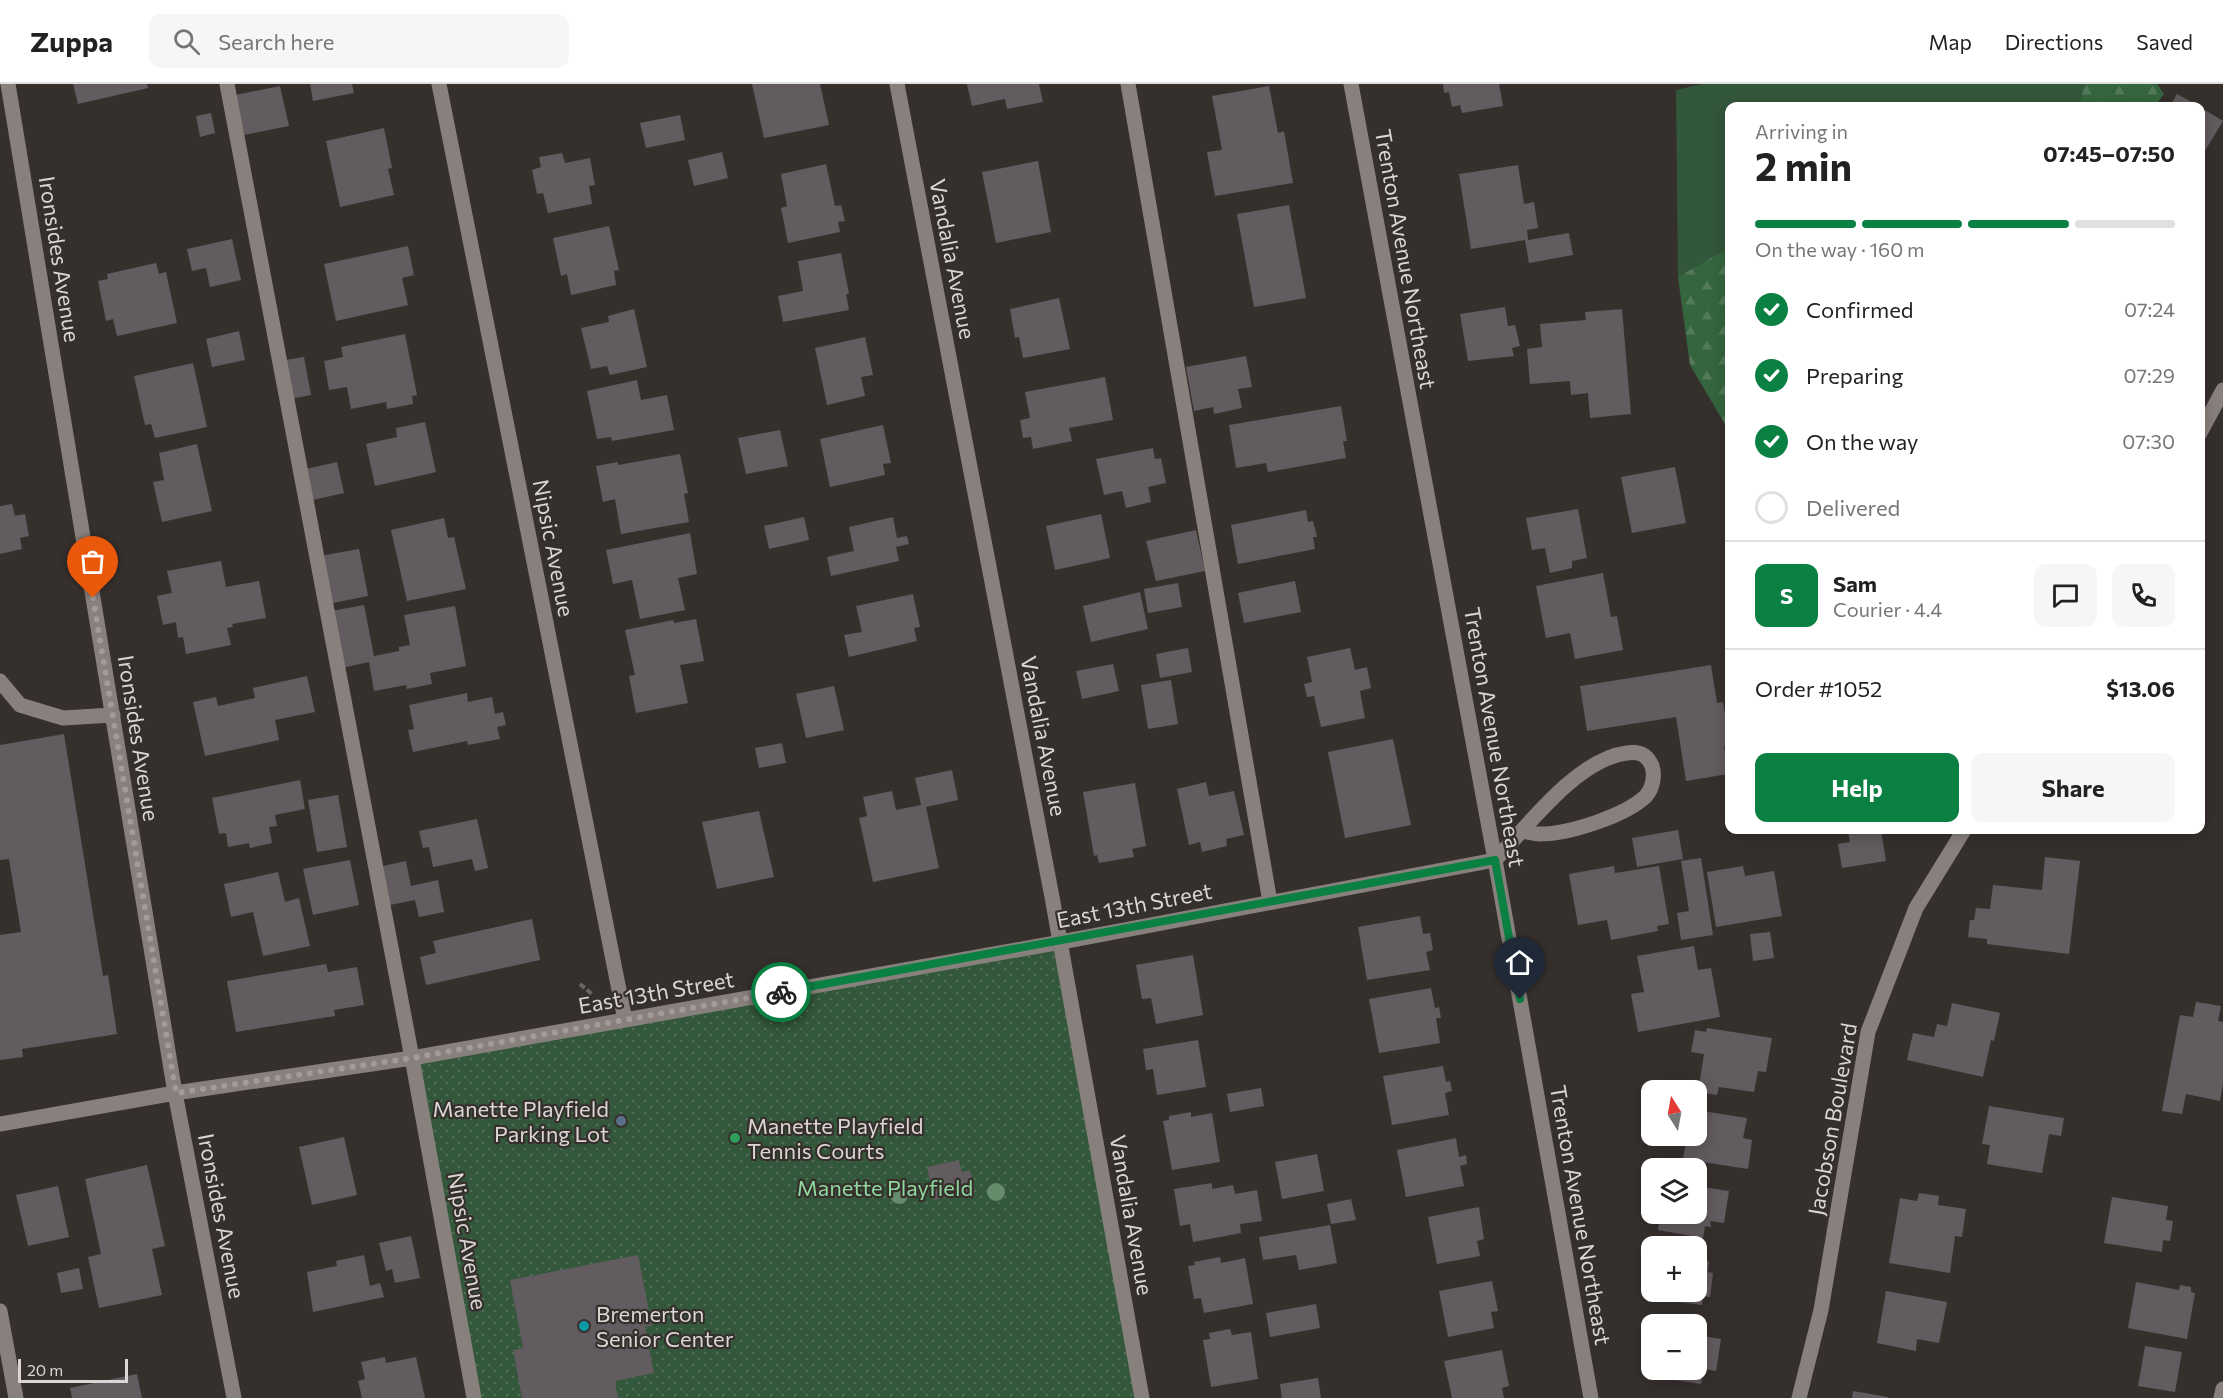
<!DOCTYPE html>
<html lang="en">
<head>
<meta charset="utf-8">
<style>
  :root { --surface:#fff; --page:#f6f6f6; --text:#222; --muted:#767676; --line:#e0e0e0; --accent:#0b8043 }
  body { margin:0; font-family:Commissioner,sans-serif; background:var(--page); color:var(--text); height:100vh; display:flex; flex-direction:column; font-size:22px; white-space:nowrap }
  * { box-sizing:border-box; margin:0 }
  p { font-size:20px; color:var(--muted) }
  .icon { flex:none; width:33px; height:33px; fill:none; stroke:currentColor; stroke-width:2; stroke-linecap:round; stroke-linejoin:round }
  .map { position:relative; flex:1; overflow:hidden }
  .sheet { position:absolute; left:1725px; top:18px; width:480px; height:732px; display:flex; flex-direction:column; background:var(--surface); border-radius:12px; box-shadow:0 3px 15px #0003 }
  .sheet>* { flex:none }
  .needle { width:39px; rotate:349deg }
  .fabs { position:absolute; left:1641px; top:996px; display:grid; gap:12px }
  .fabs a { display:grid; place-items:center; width:66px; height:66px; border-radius:12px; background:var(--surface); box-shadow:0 3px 15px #0003; font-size:30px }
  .scale { position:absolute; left:18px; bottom:15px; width:110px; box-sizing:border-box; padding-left:6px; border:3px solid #dbd6d5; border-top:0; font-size:16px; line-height:21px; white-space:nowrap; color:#dbd6d5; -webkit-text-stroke:4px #36302d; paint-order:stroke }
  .pin { position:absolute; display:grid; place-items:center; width:51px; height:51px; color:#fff; margin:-62px -26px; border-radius:50% 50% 50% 0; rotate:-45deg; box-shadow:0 0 6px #0007 }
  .pin .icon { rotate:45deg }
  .courier { position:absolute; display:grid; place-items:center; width:60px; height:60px; margin:-30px; border:4px solid #0b8043; border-radius:50%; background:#fff; color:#222; box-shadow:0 2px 8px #0007 }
  .summary em { font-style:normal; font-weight:700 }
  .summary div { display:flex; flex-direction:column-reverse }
  .summary { display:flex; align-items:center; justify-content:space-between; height:102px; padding:0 30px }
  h1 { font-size:39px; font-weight:700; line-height:45px }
  .bar { display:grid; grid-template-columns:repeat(4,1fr); gap:9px 6px; align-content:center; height:72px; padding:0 30px }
  .bar i { height:8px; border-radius:4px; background:var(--line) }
  .bar .on { background:var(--accent) }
  .bar p { grid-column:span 4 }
  .line { display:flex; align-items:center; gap:15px; padding:0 30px; border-top:2px solid var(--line) }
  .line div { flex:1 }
  .round { display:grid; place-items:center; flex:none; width:63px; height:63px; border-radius:12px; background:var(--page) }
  ol { padding:0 30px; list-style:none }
  li { display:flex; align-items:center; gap:18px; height:66px }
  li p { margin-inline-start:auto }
  li .icon { padding:6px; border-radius:50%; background:var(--accent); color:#fff; stroke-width:4 }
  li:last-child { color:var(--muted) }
  li i { width:33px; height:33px; border:3px solid var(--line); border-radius:50% }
  .cta { display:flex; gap:12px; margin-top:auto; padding:12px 30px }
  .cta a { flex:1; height:69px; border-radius:12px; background:var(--accent); color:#fff; font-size:24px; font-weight:700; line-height:69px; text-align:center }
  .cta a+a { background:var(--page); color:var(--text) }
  header { display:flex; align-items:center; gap:36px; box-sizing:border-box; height:84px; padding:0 30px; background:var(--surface); border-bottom:2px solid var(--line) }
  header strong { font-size:28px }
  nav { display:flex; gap:33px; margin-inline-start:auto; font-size:21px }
  .search { width:420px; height:54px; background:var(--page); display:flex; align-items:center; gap:15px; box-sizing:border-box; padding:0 21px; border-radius:12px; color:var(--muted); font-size:22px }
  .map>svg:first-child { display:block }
</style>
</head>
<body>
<header>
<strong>Zuppa</strong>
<div class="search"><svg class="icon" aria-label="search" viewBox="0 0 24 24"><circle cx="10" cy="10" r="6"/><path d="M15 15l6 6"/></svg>Search here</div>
<nav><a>Map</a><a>Directions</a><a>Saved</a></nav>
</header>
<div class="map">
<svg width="2223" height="1314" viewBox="0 0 2223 1314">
  <defs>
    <pattern id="forest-firs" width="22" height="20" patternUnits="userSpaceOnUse" patternTransform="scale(1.5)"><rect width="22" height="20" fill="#35653f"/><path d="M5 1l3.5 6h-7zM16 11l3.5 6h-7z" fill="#527a5a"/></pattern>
    <pattern id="park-dots" width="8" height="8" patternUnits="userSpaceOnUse" patternTransform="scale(1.5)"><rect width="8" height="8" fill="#33573a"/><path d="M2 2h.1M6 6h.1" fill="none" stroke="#506e56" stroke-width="1.8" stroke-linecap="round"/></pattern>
  </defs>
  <rect width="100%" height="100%" fill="#36302d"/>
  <path fill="#33573a" d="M1702,0H2085L2078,22H1730L1729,163L1678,193L1676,6Z"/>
  <path fill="url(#forest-firs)" d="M2085,0H2157L2164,10L2155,22H2078Z
    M1729,163V347L1690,281L1678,193Z"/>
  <path fill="url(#park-dots)" d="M1061,858L1142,1314H474L412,974Z"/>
  <path fill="#625b60" d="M73,0H147L148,4L78,20Z
    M310,0H352L354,9L313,17Z
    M752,0H820L829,41L764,54Z
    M967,0H1039L1043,18L1007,25L1005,15L972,22Z
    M1443,0H1499L1503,22L1462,29L1460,21L1452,23L1449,8L1444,9Z
    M280,2L289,42L244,51L235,11Z
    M1269,2L1278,49L1284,47L1293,99L1215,112L1207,68L1222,66L1212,12Z
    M2177,10L2199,22H2170Z
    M2200,23L2223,37L2200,75Z
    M211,29L215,49L200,53L196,32Z
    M680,31L685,56L646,64L640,39Z
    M384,44L392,84L388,85L394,111L340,123L326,57Z
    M722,68L728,94L694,102L688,76Z
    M562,69L565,79L590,74L595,101L589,102L592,120L548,129L543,109L537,110L532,86L541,83L539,73Z
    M1038,77L1051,148L996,159L982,88Z
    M826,80L835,122L841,121L845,137L838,138L840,148L788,159L781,124L787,122L781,90Z
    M1518,81L1524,120L1534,118L1538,144L1527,146L1528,156L1569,149L1573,171L1529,179L1525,156L1471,165L1459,90Z
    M1289,121L1306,214L1254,223L1237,130Z
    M609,142L619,186L614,187L616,201L571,211L567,190L561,192L553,154Z
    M232,155L241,196L210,203L206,184L192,187L187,165Z
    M408,162L414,191L402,194L408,221L336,237L324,180Z
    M841,169L849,210H846L849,226L783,238L778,212L803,207L798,177Z
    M156,179L159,190L166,188L177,239L117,252L113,235L106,237L98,197L108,195L107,190Z
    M1059,214L1070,265L1023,274L1019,253L1015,254L1010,225Z
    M1505,223L1508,242L1515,241L1520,262L1512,264L1514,272L1468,277L1460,230Z
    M634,225L647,283L610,291L607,282L591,285L581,244L609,238L608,232Z
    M1622,225L1631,330L1590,334L1588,309L1571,311L1570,297L1530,300L1527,265L1542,263L1540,240L1586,236L1585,228Z
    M239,247L245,276L212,283L206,255Z
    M405,250L417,311L412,312L413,320L387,325L386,318L351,325L347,303L329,306L324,277L343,273L341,263Z
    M865,253L873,291L861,293L865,312L827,321L815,264Z
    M1246,272L1252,303L1238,305L1242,324L1214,330L1213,323L1194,327L1186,283Z
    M304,273L311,311L286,316L279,277Z
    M193,279L207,343L155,354L151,340L145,341L134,292Z
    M1105,293L1113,336L1069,344L1072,357L1033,365L1031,353L1023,354L1020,336L1030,334L1025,308Z
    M637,296L641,316L667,311L674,346L612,357L611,353L597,355L587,307Z
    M1341,322L1347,357H1343L1346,374L1268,388L1266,379L1236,384L1229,341Z
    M425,338L436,388L375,402L366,360L397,353L396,344Z
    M883,341L891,379L883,380L885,391L830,403L820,355Z
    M780,346L788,382L746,390L738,354Z
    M197,360L212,427L162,438L153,398L164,396L159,369Z
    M1153,364L1155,375L1161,374L1166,399L1148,403L1151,418L1126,424L1122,407L1104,411L1096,375Z
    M680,370L688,409L684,410L689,438L621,450L615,415L603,418L596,382L618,378V381Z
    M337,378L344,409L313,416L306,385Z
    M1675,383L1686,439L1632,449L1621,393Z
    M12,420L15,432L25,430L29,452L20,454L22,465L0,470V422Z
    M1578,425L1587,474L1572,477V484L1550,489L1545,464L1532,466L1526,434Z
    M1306,426L1308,438L1313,437L1317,453H1313L1315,465L1238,480L1231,441Z
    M1101,430L1110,474L1055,486L1046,442Z
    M804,433L809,456L769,465L764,442Z
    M893,433L897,454L907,452L909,460L896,463L899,477L831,492L827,473L854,467L849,443Z
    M444,434L448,454L454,453L466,505L407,517L391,446Z
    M1196,446L1205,487L1156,497L1146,457Z
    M690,449L697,490L678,494L685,526L640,535L632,496L613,500L606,466Z
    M359,465L368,512L323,521L314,473Z
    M221,477L226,503L259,497L266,534L232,540L233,543L227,544L231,561L186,570L183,553L178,554L176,538L163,541L157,512L172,509L167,487Z
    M1603,489L1611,533L1617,532L1623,566L1575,575L1570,549L1546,554L1536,502Z
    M1295,497L1301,528L1244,539L1238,509Z
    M1178,499L1182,523L1148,529L1144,505Z
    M1140,508L1148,545L1091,558L1083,522Z
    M913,510L920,543L914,544L917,557L849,573L844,551L862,548L856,522Z
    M364,521L374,572L399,567V563L410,561L404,531L455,522L466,582L430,589L432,600L407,605L406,601L374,607L369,578L342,584L331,527Z
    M696,535L704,577L680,581L688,619L636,629L629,592L635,591L625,546L673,536L674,539Z
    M1188,564L1192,588L1160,594L1156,570Z
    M1350,564L1355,586L1367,583L1371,604L1360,607L1365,634L1321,643L1314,612L1307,613L1304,600L1312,598L1307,573Z
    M1113,580L1119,607L1082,615L1076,587Z
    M1711,581L1717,619L1723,618L1730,659V661L1724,662L1728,690L1686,697L1676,633L1587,647L1580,602Z
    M307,592L315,628L275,636L279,656L205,672L193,618L216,613L218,622L255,614L253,604Z
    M1171,596L1178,640L1148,645L1141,601Z
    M834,602L844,646L806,654L796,610Z
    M467,609L468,618L492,613L495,630L503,628L506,641L497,643L500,655L468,661L467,657L413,668L408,646L414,645L409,621Z
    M64,650L103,892L108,891L117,950L22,965L23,973L0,976V851L21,848L9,775L0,776V661Z
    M1393,655L1411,741L1345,754L1328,668Z
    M782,659L786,679L759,684L755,664Z
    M952,686L958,716L926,723L939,784L873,798L859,734L867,732L863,713L892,707L896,726L921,721L915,694Z
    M300,696L305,725L275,731L277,742L269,743L272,759L250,764L249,759L228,763L226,749L219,750L212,714Z
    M1206,698L1209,712L1234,707L1244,751L1226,755L1227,762L1202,768L1200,758L1189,761L1177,705Z
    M1135,699L1146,762L1132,765L1134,773L1099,779L1097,771L1094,772L1083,708Z
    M338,711L347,763L317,768L308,716Z
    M759,727L774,793L717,805L702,738Z
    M477,735L488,784L475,787L472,775L433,783L429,763L423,764L419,747Z
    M1678,746L1683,775L1637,783L1632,754Z
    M1848,746H1881L1886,777L1842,784L1838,760L1850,758Z
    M2045,773L2080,777L2069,870L1987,860V855L1968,853L1970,836H1974L1976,824L1990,825L1993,801L2042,806Z
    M1701,774L1713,851L1681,856L1677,829L1689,827L1681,777Z
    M350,776L359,821L313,831L303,785Z
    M406,777L411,802L438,796L444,828L419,833L415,816L390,821L383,782Z
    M1614,782L1615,789L1659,782L1669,840L1657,842L1658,847L1611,856L1607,836L1578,841L1569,790Z
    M1743,782L1745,792L1774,787L1782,832L1716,843L1707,788Z
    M278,788L285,818L299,814L310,862L263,872L253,828L231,833L224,800Z
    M1420,832L1423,850L1430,849L1433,866L1426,868L1430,886L1367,896L1358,843Z
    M532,835L540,876L426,901L420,873L436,869L433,857Z
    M1770,848L1774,874L1753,877L1750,850Z
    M1694,862L1698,886L1711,884L1720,933L1638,948L1631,910L1644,908L1637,872Z
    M1193,871L1203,931L1156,940L1151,914L1142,915L1136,881Z
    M326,880L328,888L357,883L364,921L334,926L335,932L236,948L227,897Z
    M1431,904L1435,924L1439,923L1441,934H1436L1440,959L1379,969L1369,915Z
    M2196,918L2221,922L2218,937L2223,938V999L2220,1017L2186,1010L2182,1030L2162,1027L2180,931L2193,933Z
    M1952,919L2000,929L1994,957L1991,956L1983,993L1907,976L1913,949L1934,953L1937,940L1947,942Z
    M1707,944L1772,954L1766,988L1758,987L1754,1008L1719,1003L1717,1011L1698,1008L1704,970L1691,968L1695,946L1706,948Z
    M1198,956L1206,1003L1157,1011L1153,985L1146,986L1143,965Z
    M1443,982L1446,998L1450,997L1452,1007L1445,1009L1449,1031L1392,1041L1383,992Z
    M1261,1004L1264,1022L1230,1028L1227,1010Z
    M1989,1022L2064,1034L2061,1052L2049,1050L2042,1089L1987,1080L1990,1061L1982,1060Z
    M1696,1026L1747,1034L1743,1054L1752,1056L1748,1085L1683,1075L1687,1052H1696Z
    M1191,1028V1033L1212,1029L1220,1078L1172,1086L1163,1037L1169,1036V1032Z
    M344,1053L357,1111L312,1121L299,1063Z
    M1456,1054L1459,1073L1466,1071L1467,1080L1460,1082L1464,1102L1406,1113L1397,1066Z
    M1317,1070L1324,1107L1282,1115L1275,1078Z
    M959,1076L962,1088L970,1086L975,1107L934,1116L927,1083Z
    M147,1081L165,1162L152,1165L162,1211L99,1224L88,1173L101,1170L85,1095Z
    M1212,1099V1105L1233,1101L1235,1110L1257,1106L1262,1137L1240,1140L1241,1149L1193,1158L1190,1140L1180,1142L1174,1105Z
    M58,1102L69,1153L28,1162L16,1111Z
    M1696,1102L1729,1107L1724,1139L1710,1137L1711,1143L1705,1142L1703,1154L1658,1146L1660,1132L1652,1130H1696Z
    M1919,1109L1939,1112L1938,1121L1966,1125L1962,1153L1955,1152L1950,1189L1889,1179L1900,1114L1917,1117Z
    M2112,1113L2168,1122L2166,1136L2173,1137L2170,1157L2163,1156L2162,1168L2104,1159Z
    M1351,1115L1356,1136L1331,1140L1327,1120Z
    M1479,1123L1484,1155L1477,1157L1480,1172L1437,1180L1428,1133Z
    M1330,1141L1337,1179L1299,1186L1296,1171L1263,1176L1259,1153Z
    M411,1152L420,1194L395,1199L392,1185L386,1187L379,1159Z
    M364,1171L370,1202L380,1199L384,1213L313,1228L307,1188L337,1182L336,1177Z
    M638,1171L652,1242L645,1243L654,1289L615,1297L618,1314H522L513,1266L523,1264L510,1196Z
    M1220,1173L1221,1179L1245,1174L1253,1220L1204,1229L1201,1214L1194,1215L1188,1182L1195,1181L1194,1178Z
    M1696,1175L1709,1177L1708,1188L1713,1189L1710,1213L1703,1212L1702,1221L1655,1215L1656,1208H1696Z
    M79,1184L83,1205L61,1209L57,1189Z
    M1492,1197L1498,1227L1491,1228L1494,1244L1448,1253L1439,1207Z
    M2136,1198L2179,1206L2180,1201L2191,1203V1208L2195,1209L2187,1255L2128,1244Z
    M1886,1207L1947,1218L1939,1259L1917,1255L1916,1267L1877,1259Z
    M1316,1220L1320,1244L1270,1253L1266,1229Z
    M1230,1245L1232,1251L1251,1248L1258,1295L1211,1303L1203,1256L1210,1255L1209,1249Z
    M1696,1251L1721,1255L1716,1287L1704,1285L1701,1300L1655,1293L1656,1286H1696Z
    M2145,1262L2182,1268L2175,1308L2138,1302Z
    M1502,1266L1509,1302L1502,1304L1504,1314H1452L1444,1277Z
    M385,1273L386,1279L416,1273L425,1314H362L358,1297L365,1295L361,1278Z
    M137,1290L142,1314H72L70,1304Z
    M1318,1294L1321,1314H1282L1280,1300Z
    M1853,1307L1888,1313V1314H1852Z"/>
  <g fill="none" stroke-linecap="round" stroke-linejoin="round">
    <path stroke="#6a6562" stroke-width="4" stroke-dasharray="6 3" stroke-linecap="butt" d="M580,900L593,911"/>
    <path stroke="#88807d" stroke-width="15" d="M227,0L412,974
      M1128,0L1270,818
      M0,597L20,621L63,634L113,631
      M1495,776C1528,742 1577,675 1627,669C1638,667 1647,670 1652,682C1655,691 1653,704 1646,712C1625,732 1569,750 1540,750C1534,750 1528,748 1522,747
      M0,1227L16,1314"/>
    <path stroke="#88807d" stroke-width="15" d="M8,0L175,1009L234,1314
      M439,0L625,936
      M897,0L1052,813L1142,1314
      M2200,349L2223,306
      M412,974L474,1314
      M0,1040L175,1009L412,974L625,936L1061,858L1495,776
      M1799,1314L1821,1226L1868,948L1916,824L1964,746
      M2221,1314L2223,1305"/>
    <path stroke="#88807d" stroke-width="15" d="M1351,0L1495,776L1591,1314"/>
  </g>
  <g fill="#678c6b">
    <circle cx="996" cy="1108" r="9"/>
    <circle cx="899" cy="1111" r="9"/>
  </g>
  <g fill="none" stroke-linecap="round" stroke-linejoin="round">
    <path stroke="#a19c9a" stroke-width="6" stroke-dasharray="0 10.8" d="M93,514L176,1009L412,974L781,908"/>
    <path stroke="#0b8043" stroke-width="8" d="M781,908L1495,776L1520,915"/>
  </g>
  <circle fill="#5c6f8a" stroke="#36302d" stroke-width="2" cx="621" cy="1037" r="6"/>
  <circle fill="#2e9e5b" stroke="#36302d" stroke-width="2" cx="735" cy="1054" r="6"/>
  <circle fill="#0f9aa8" stroke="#36302d" stroke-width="2" cx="584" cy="1242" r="6"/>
  <g text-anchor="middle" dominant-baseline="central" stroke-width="4.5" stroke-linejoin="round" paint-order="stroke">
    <g font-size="22" fill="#dbd6d5" stroke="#36302d">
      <text transform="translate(60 175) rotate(81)">Ironsides Avenue</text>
      <text transform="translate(953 175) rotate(79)">Vandalia Avenue</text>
      <text transform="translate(1406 175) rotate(80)">Trenton Avenue Northeast</text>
      <text transform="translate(554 464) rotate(79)">Nipsic Avenue</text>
      <text transform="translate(1044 652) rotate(79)">Vandalia Avenue</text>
      <text transform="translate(1495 653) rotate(80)">Trenton Avenue Northeast</text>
      <text transform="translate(139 654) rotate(81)">Ironsides Avenue</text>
      <text transform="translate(1134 821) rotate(-11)">East 13th Street</text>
      <text transform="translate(656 908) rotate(-10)">East 13th Street</text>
      <text transform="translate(1832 1035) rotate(-80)">Jacobson Boulevard</text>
      <text transform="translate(1132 1131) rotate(80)">Vandalia Avenue</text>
      <text transform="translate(1581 1131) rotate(80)">Trenton Avenue Northeast</text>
      <text transform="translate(222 1132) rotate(79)">Ironsides Avenue</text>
      <text transform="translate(468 1157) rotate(80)">Nipsic Avenue</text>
    </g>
    <g font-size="22" fill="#dbd6d5" stroke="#36302d" text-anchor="start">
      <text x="609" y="1024" text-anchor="end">Manette Playfield<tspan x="609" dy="25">Parking Lot</tspan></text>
      <text x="747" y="1041">Manette Playfield<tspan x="747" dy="25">Tennis Courts</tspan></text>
      <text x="596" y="1229">Bremerton<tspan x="596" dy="25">Senior Center</tspan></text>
    </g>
    <g font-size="22" fill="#8fd89d" stroke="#36302d">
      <text x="885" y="1103">Manette Playfield</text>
    </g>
  </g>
</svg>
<div class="fabs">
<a><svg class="needle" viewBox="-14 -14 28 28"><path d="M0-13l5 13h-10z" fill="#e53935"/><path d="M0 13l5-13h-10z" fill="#767676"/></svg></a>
<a><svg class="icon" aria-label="layers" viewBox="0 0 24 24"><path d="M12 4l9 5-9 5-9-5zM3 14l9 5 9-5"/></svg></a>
<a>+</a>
<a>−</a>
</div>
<div class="scale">20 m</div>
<div class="pin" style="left:93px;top:514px;background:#ea580c"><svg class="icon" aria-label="bag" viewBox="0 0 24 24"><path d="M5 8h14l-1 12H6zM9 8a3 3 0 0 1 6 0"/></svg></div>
<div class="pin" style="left:1520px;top:915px;background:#1f2937"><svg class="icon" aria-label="home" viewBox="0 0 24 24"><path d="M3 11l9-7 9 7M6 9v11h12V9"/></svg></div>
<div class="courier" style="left:781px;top:908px"><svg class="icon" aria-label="bike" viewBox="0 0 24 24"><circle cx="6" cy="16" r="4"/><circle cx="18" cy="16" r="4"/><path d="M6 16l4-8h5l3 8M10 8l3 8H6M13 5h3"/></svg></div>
<section class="sheet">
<div class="summary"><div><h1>2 min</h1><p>Arriving in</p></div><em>07:45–07:50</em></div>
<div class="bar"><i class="on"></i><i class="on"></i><i class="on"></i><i></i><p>On the way · 160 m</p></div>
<ol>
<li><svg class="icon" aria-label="check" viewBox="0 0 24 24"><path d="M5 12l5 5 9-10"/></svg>Confirmed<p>07:24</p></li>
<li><svg class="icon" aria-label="check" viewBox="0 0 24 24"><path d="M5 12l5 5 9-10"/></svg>Preparing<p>07:29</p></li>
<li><svg class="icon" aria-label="check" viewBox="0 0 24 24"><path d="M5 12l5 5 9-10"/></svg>On the way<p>07:30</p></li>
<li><i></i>Delivered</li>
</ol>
<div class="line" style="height:108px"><b class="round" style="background:var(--accent);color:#fff">S</b><div><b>Sam</b><p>Courier · 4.4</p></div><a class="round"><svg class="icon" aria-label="chat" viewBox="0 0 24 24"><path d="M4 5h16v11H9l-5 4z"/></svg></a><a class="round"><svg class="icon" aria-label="phone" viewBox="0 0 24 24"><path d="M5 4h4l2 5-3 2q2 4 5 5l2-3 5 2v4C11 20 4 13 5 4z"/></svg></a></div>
<div class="line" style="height:78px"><div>Order #1052</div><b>$13.06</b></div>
<div class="cta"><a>Help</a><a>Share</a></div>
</section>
</div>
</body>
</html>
